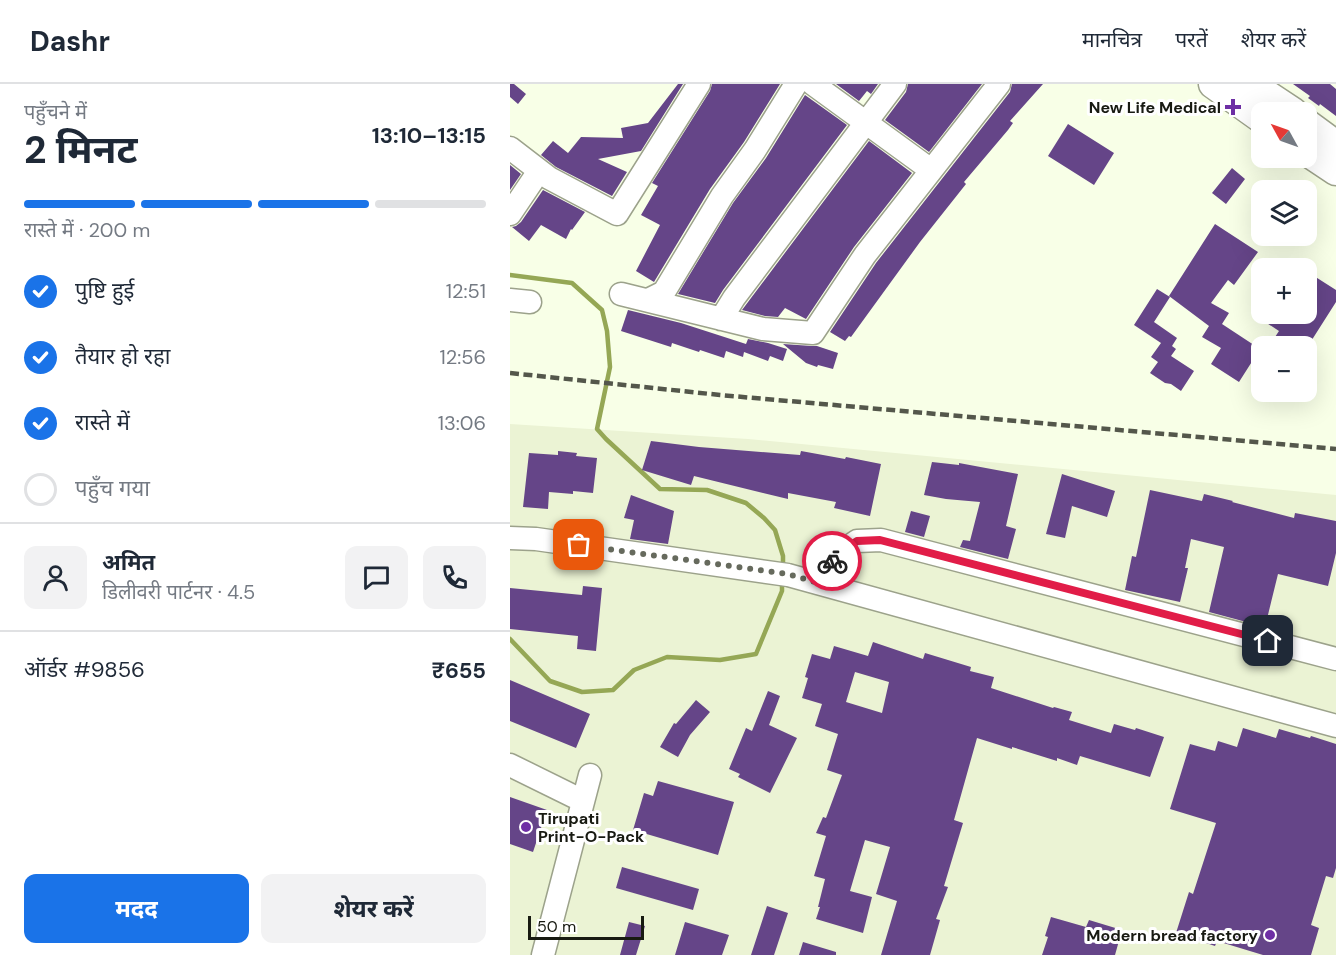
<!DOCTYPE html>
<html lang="hi">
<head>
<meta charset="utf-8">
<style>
  :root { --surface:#fff; --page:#f2f2f3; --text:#1f2937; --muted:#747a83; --line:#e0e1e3; --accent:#1a73e8 }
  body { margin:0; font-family:"DM Sans","Noto Sans Devanagari",sans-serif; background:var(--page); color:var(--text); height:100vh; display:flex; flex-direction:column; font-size:22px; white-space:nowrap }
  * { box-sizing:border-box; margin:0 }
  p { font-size:20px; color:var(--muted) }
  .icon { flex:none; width:33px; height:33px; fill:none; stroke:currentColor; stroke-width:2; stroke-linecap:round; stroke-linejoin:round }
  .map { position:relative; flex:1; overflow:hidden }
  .panel { display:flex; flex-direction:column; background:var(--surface); width:510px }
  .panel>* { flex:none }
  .needle { width:39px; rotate:310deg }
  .fabs { position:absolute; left:741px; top:18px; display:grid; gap:12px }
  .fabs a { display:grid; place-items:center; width:66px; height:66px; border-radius:12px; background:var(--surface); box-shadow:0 6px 24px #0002; font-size:30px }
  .scale { position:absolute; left:18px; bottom:15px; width:116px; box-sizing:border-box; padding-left:6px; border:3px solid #181a12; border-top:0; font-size:16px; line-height:21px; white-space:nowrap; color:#181a12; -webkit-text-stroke:4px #fff; paint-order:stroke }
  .pin { position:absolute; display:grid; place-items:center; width:51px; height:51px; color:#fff; margin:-26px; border-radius:12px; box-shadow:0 3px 9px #0006 }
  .courier { position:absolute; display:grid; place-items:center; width:60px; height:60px; margin:-30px; border:4px solid #e11d48; border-radius:50%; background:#fff; color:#222; box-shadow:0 2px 8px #0007 }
  .headline em { font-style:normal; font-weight:700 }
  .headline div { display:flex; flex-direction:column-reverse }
  .headline { display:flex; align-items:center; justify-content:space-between; height:102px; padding:0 24px }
  h1 { font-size:39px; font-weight:700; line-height:45px }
  .bar { display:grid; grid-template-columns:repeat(4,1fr); gap:9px 6px; align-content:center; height:72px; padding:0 24px }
  .bar i { height:8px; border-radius:4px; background:var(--line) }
  .bar .active { background:var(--accent) }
  .bar p { grid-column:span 4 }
  .line { display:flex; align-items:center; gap:15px; padding:0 24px; border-top:2px solid var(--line) }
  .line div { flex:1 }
  .round { display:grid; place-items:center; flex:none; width:63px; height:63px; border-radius:12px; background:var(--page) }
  ol { padding:0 24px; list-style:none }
  li { display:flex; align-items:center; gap:18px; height:66px }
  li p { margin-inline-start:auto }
  li .icon { padding:6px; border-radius:50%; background:var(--accent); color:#fff; stroke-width:4 }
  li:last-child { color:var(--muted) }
  li i { width:33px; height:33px; border:3px solid var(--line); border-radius:50% }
  .primary-button { display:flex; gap:12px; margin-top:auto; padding:12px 24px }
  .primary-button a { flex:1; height:69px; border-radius:12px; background:var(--accent); color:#fff; font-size:24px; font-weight:700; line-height:69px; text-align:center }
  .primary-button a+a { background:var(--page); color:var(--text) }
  header { display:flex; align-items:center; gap:36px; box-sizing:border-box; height:84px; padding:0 30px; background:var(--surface); border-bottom:2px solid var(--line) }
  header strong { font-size:28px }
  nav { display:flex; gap:33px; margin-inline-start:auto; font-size:21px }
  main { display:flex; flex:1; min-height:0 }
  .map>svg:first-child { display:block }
</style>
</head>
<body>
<header>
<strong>Dashr</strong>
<nav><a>मानचित्र</a><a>परतें</a><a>शेयर करें</a></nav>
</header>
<main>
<section class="panel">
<div class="headline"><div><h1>2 मिनट</h1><p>पहुँचने में</p></div><em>13:10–13:15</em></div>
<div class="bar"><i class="active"></i><i class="active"></i><i class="active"></i><i></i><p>रास्ते में · 200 m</p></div>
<ol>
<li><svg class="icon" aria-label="check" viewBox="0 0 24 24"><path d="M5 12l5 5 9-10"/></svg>पुष्टि हुई<p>12:51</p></li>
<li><svg class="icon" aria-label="check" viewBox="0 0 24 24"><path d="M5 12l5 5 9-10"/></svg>तैयार हो रहा<p>12:56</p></li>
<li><svg class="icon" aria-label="check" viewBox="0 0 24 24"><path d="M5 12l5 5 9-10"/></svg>रास्ते में<p>13:06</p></li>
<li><i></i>पहुँच गया</li>
</ol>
<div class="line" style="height:108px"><a class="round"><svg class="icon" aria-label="person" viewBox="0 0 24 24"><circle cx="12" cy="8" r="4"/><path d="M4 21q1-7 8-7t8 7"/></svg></a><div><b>अमित</b><p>डिलीवरी पार्टनर · 4.5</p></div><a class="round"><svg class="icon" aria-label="chat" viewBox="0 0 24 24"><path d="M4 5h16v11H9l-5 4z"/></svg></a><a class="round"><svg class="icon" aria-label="phone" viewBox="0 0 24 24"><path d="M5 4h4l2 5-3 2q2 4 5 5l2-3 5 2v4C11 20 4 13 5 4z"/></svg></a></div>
<div class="line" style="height:78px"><div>ऑर्डर #9856</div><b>₹655</b></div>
<div class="primary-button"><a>मदद</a><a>शेयर करें</a></div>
</section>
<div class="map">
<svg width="826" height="871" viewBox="0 0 826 871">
  <rect width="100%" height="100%" fill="#f8ffe7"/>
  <path fill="#ebf3d4" d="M0,340L238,355L826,411V871H0Z"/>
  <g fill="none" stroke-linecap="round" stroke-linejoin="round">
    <path stroke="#95a755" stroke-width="4.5" d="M0,191L62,199L92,226L97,247L100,283L87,345L96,355L150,405L197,406L236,419L254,434L265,446L273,472V483
      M0,555L40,597L72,608L103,606L124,586L157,573L210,576L246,570L272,507V498"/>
  </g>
  <path fill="#654588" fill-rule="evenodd" d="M0,0H4L16,10L8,20L0,13Z
    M168,0H173L131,67L88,75L117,88L102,112L46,83L31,71L43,57L58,69L71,53L113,54L111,44L138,39Z
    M202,0H270L234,58L200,105L144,198L126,187L150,141L131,131L148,102L142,99L200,7Z
    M326,0H368L361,10L357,7L349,17Z
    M398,0H472L419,68L375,36L396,8Z
    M502,0H533L500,37L503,39L498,46L454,98L456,100L410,158L341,253L339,252L335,257L320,248L366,179L500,8Z
    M783,0H820L826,5V32L810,20L809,22L798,14L800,12Z
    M295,11L337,41L213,206L205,219L168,210L223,119L256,74Z
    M558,40L604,69L584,101L538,72Z
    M359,57L402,89L344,163L296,235L275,224L268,233L255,232L232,226Z
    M0,81L11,90L0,106Z
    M722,84L735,95L716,120L702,109Z
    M33,106L75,128L62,146L61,145L56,155L31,141L19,157L2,143L6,142L11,138Z
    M705,140L748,168L724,201L718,196L701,219L719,229L712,240L750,265L729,298L701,280L711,264L692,253L699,242L659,212Z
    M804,192L826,206V218L798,262H759L769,247L743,230H796V204Z
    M647,205L660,213L644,238L667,254L662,262L666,265L661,272L684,287L671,307L661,300L655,299L640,289L648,278L641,273L651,259L624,241Z
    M118,226L171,239L236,260L238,255L258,259L277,265L273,277L260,272L258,277L234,268L233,273L216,267L214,274L190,266L189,268L162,259L161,263L111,247Z
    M273,260L302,262H307L328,269L323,285L308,281L307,283L296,279Z
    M141,357L189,363L290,371L291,367L335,375L336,373L371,380L360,432L324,424L326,418L278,409V415L184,392L181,401L132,386Z
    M48,367L67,369L66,372L87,374L83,409L63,407V410L39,408L38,425L13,423L19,369L48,371Z
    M422,378L449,381V379L508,390L496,442L506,445L498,475L450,463L453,456L460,457L470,418L436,415L414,411Z
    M552,390L605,407L597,433L562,422L555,454L536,450Z
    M640,406L692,417L694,410L723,417L722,418L784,434L785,429L826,437V469L818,502L768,490L755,543L699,528L714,463L681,455L675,484H678L670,518L615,506L622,472L626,473Z
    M121,411L164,427L158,460L120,455L124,436L114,434Z
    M401,427L420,432L414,453L395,448Z
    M73,502L92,504L86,567L67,565L68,552L0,545V504L72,511Z
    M363,558L413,575L415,569L461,583L460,587L484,593L481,604L543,624L544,623L562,628L559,636L601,649L604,640L625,646L626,644L654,653L640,693L570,672L567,681L547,674V677L502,663V665L467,654L444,736L453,739L434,802L438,803L426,835L430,836L420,871H371L387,817L366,810L380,763L355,756L340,807L362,813L353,849L306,835L310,823H308L315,795L304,792L316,752L306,749L313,733L316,734L332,691L317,686L328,650L305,642L312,620L292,614L298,594L295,593L302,570L320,575L324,562L358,572ZM345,588L379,598L372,629L336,618Z
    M0,596L80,630L66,664L0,637Z
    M258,607L270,612L259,641L287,654L260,709L228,693L230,690L219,685L236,644L242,647Z
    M186,616L200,628L180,651L168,673L150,663L164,639L166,640Z
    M733,644L766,654L769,645L800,654L801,652L826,660V784L823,794L816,792L801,841L809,844L801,871H753L707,857L705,862L666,849L679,808L683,810L706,739L660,725L680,660L705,667L708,657L727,663Z
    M148,697L224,718L208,771L123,746L134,709L143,712Z
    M0,713L37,726L23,768L0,760Z
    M112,783L189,805L183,826L106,804Z
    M257,822L278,829L264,871H241Z
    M541,833L576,843L579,836L612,846L605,871H532L538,853L535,852Z
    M119,838L135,842L126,871H110Z
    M175,838L219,851L212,871H165Z
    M293,858L326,868V871H289Z"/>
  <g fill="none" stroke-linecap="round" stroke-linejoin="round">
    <g stroke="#9ca28b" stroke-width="25">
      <path id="minor" d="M303,0L421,86
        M0,64L39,94L107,130L189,0
        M0,130L29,87
        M111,210L253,245L303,249L355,171L489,0
        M0,216L20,218
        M138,216L154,208L212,112L245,66L286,0
        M211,235L224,214L385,0
        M0,454L26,455L278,491L826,642
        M309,499L325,472L347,457L371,456L826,575
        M0,681L73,717
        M33,871L80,691"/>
    </g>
    <g stroke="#9ca28b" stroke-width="31">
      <path id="major" d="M703,0L752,35
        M741,0L783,28
        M796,39L826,61
        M796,67L826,87"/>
    </g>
    <use href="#minor" stroke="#fff" stroke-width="22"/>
    <use href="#major" stroke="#fff" stroke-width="28"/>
    <path stroke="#54574b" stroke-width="4.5" stroke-dasharray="9 4.5" stroke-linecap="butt" d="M0,289L210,311L826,365"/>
  </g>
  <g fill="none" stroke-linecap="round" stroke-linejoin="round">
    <path stroke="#666a5d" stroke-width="6" stroke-dasharray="0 10.8" d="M69,461L278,490L309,499L322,477"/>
    <path stroke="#e11d48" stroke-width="8" d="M322,477L325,472L347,457L370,456L758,557"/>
  </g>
  <g fill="#6e2fa5" stroke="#fff" stroke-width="2">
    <path d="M720 14h6v6h6v6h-6v6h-6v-6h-6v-6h6z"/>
    <circle cx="16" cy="743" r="6"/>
    <circle cx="760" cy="851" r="6"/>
  </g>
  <g text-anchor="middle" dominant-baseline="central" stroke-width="6" stroke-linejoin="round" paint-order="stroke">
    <g font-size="16" font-weight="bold" fill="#181a12" stroke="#fff" text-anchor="end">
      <text x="711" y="23">New Life Medical</text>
      <text x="28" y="734" text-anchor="start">Tirupati<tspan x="28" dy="18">Print-O-Pack</tspan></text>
      <text x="748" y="851">Modern bread factory</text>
    </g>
  </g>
</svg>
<div class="fabs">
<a><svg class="needle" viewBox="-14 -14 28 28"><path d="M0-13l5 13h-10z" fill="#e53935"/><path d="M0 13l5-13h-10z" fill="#747a83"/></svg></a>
<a><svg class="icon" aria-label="layers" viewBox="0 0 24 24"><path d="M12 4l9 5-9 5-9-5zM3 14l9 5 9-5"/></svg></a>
<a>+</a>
<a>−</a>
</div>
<div class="scale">50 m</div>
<div class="pin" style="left:69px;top:461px;background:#ea580c"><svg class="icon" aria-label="bag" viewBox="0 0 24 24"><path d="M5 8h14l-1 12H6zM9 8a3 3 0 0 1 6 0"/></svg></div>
<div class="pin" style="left:758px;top:557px;background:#1f2937"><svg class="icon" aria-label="home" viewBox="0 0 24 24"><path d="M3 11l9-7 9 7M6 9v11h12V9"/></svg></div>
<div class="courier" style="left:322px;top:477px"><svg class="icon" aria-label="bike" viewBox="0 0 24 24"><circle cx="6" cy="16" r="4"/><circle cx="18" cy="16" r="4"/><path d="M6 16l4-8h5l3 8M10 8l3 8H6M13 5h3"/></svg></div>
</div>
</main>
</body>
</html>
